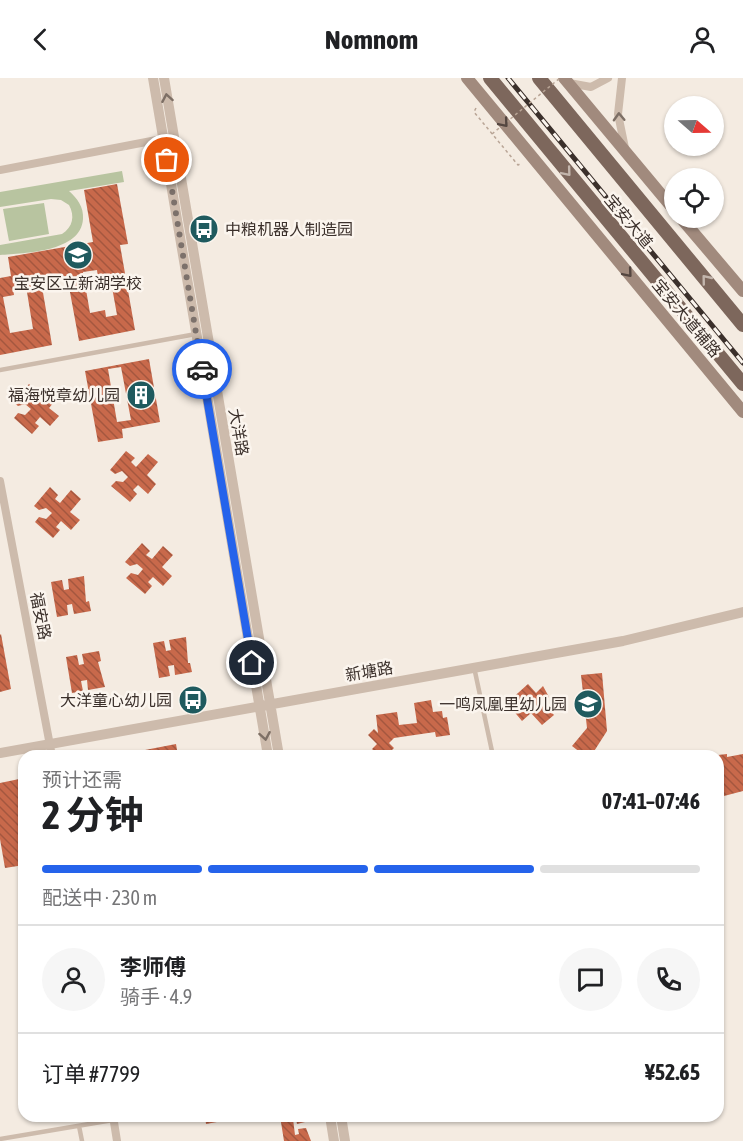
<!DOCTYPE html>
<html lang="zh">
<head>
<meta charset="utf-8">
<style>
  :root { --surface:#fff; --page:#f6f6f6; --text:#202124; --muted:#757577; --line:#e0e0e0; --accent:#2563eb }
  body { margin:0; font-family:"Asap Condensed","Noto Sans SC",sans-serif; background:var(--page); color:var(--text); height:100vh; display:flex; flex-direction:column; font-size:22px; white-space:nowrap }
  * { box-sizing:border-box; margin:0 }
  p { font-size:20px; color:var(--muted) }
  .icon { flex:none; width:33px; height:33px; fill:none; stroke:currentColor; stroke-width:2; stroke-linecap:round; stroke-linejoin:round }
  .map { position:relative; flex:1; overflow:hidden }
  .sheet { position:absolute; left:18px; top:672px; width:706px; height:372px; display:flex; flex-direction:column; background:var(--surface); border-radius:18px; box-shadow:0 2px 4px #0004 }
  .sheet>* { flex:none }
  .needle { width:39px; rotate:110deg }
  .buttons { position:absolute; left:664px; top:18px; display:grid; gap:12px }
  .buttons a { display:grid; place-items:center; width:60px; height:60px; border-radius:50%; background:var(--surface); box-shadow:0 2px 4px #0004; font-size:30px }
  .pin { position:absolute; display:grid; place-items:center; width:51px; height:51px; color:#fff; margin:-26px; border:3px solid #fff; border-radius:50%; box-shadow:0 2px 6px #0007 }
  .courier { position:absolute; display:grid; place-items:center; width:60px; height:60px; margin:-30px; border:4px solid #2563eb; border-radius:50%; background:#fff; color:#222; box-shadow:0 2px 8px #0007 }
  .headline em { font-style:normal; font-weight:700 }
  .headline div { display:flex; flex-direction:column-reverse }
  .headline { display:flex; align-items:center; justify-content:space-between; height:102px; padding:0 24px }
  h1 { font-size:39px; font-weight:700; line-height:45px }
  .bar { display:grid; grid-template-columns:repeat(4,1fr); gap:9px 6px; align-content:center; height:72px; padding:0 24px }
  .bar i { height:8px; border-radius:4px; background:var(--line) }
  .bar .current { background:var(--accent) }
  .bar p { grid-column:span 4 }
  .line { display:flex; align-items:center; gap:15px; padding:0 24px; border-top:2px solid var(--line) }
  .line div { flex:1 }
  .round { display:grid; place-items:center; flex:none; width:63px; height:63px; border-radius:32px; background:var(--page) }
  header { display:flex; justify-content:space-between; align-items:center; height:78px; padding:0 24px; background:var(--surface); font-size:27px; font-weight:700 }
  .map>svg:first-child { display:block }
</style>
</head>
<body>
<header><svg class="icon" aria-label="back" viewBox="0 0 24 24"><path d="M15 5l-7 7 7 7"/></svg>Nomnom<svg class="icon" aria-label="person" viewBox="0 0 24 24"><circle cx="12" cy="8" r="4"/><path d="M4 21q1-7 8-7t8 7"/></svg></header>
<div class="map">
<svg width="743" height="1063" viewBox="0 0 743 1063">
  <defs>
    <pattern id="building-back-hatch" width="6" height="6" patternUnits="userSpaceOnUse" patternTransform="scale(1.5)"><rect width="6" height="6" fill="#c8694b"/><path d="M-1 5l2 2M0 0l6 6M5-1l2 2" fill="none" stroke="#a4573f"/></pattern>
  </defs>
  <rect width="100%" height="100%" fill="#f4ebe1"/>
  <path fill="#b8c4a0" d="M122,93L124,104L69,113C77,120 84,129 83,141C81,174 25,175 0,177V167L62,156C73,149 75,138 69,127L61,122L51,121L0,129V114Z
    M44,125L49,156L9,163L3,131Z"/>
  <path fill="url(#building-back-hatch)" fill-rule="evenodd" d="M117,106L128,166L120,167L135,252L79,263L67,198L41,203L52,267L0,277V200L11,198L8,179L93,164L84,112ZM97,192L98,200L110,198L117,237L106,239L105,232L90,235L83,194ZM26,208L33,251L10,255L3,219L14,217L13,210Z
    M149,281L160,344L122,351L123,360L98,364L85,293ZM121,289L131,342L117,344L108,291Z
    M29,306L37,313L34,317L39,321L50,308L60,317L49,330L59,338L50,348L40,339L35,345L39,348L32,356L14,340L18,335L25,337L31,331L25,326L18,328L13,324Z
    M126,373L135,380L131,384L136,389L148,376L158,384L147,397L156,406L148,416L138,407L133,412L137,416L130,424L111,408L116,403L123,404L128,399L122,393L115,396L110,392Z
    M50,409L58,417L55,421L60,425L71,412L81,421L70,434L80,442L71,452L61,443L56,449L60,452L53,460L35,444L39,439L46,441L52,435L46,430L39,432L34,428Z
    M142,465L150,473L146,477L152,481L163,468L173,477L162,489L172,498L163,508L153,499L148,504L152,508L145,516L126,500L131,495L138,497L143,491L137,486L130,488L125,484Z
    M84,498L86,524L89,523L91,533L74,536L72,526L67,527L68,537L57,539L51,504L62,502L64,512L69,511L68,501Z
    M1,556L11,611L0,614V557Z
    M186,559L188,585H190L192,594L175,597L174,587L168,588L170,598L159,600L153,565L164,563L166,573L171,572L169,562Z
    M99,573L101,583L98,584L105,609L88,612L87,602L81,603L83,613L72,615L66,579L77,577L79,587L84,586L82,576Z
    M602,595L607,653L591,678H585L572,668L587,650L581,597Z
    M528,606L536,615L543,608L549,619L543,624L554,637L542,647L531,635L522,643L507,625Z
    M431,622L433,634L442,633L443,640L447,639L450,657L436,659L435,654L394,660L389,665L394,670L386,678H379L372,671L377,666L368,657L374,651L378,655L376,637L397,634L399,647L417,645L414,625Z
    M176,666L178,678H146L145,672Z
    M727,676V679L743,676V713L724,718V716L718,717V700L724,699L723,696H718V677Z
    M24,700V787L5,790L0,761V705Z
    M205,1038H243L244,1039L206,1046Z
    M280,1038H304L305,1044L297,1046L296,1041H293L295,1057L299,1056L298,1051L306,1050L311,1063H284Z"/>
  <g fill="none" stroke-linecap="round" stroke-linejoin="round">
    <path stroke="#b9a596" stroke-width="1.5" stroke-dasharray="3 3" stroke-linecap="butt" d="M476,30L474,34L518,87L522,85"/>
    <path stroke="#cdbbac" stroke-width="4.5" d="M0,292L196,256
      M474,589L493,678
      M79,1048L82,1063
      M0,1061L113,1042"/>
    <path stroke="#cdbbac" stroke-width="8" d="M622,0L618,36L625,70
      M569,5L591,9L608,0
      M0,92L167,60
      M0,403L52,678
      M113,1038L117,1063"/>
    <path stroke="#cdbbac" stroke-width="10" d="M153,0L268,678
      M164,0L279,678
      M0,675L623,563L743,534
      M330,1038L334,1063
      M341,1038L345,1063"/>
    <path stroke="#a18a7d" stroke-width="12" d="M467,0L743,334
      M564,0L675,133
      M681,140L743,213"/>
    <path stroke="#7d675c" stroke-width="14" d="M490,0L743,306
      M539,0L743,247"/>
    <g stroke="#3b302b" stroke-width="5">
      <path id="rail" d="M508,0L743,285"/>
    </g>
    <use href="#rail" stroke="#fbf5ee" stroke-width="3" stroke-dasharray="9" stroke-linecap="butt"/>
    <path stroke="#b9a596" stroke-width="1.5" stroke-dasharray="3 3" stroke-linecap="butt" d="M492,56L560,0"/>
  </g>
  <defs><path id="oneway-chevron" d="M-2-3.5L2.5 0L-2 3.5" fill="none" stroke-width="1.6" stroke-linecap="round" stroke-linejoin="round" transform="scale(1.5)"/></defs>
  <g stroke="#7d6f65">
    <use href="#oneway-chevron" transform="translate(167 20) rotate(-100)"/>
    <use href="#oneway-chevron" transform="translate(619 39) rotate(-92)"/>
    <use href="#oneway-chevron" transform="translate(265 658) rotate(80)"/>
  </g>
  <g stroke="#544640">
    <use href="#oneway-chevron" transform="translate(504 45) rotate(50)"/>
    <use href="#oneway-chevron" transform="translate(628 195) rotate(50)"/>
  </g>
  <g stroke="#c2b5ac">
    <use href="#oneway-chevron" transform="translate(567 94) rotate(50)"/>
    <use href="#oneway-chevron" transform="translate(706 201) rotate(-129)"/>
  </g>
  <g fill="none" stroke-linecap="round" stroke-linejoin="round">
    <path stroke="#7c716b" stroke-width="6" stroke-dasharray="0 10.8" d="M167,82L202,291"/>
    <path stroke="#2563eb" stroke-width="8" d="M202,291L252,585"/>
  </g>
  <defs>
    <g id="bus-disc" transform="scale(1.5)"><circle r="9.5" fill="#1f5a5e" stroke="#fbf5ee"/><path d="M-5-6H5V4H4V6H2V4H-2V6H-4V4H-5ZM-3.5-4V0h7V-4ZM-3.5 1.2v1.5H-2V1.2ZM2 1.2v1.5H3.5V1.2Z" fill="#fff"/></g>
    <g id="school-disc" transform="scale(1.5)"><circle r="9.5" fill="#1f5a5e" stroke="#fbf5ee"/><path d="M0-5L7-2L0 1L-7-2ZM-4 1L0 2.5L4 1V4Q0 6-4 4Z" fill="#fff"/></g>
    <g id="building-disc" transform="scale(1.5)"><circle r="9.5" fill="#1f5a5e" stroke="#fbf5ee"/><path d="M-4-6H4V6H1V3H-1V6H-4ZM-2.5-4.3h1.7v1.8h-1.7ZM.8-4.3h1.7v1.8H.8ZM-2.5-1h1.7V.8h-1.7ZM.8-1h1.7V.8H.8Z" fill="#fff"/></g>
  </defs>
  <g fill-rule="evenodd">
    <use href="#bus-disc" x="204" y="151"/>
    <use href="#school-disc" x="78" y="177"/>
    <use href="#building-disc" x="141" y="317"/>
    <use href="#bus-disc" x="193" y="622"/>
    <use href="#school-disc" x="588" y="626"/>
  </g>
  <g text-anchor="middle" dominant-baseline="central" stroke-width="5" stroke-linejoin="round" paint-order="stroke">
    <g font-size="16" fill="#3b302b" stroke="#fbf5ee">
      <text transform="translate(629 143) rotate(50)">宝安大道</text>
      <text transform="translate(687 240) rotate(50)">宝安大道辅路</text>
      <text transform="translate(239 354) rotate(80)">大洋路</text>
      <text transform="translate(41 538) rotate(79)">福安路</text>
      <text transform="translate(369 593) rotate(-10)">新塘路</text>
    </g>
    <g font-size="16" fill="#3b302b" stroke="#fbf5ee" text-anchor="end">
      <text x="225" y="151" text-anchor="start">中粮机器人制造园</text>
      <text x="78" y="205" text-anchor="middle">宝安区立新湖学校</text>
      <text x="120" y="317">福海悦章幼儿园</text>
      <text x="172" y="622">大洋童心幼儿园</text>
      <text x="567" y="626">一鸣凤凰里幼儿园</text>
    </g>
  </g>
</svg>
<div class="buttons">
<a><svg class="needle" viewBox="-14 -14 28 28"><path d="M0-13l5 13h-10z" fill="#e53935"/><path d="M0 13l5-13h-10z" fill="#757577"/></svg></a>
<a><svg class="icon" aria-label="locate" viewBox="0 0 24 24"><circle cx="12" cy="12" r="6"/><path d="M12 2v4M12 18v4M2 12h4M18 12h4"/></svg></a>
</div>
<div class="pin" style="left:167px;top:82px;background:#ea580c"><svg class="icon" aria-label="bag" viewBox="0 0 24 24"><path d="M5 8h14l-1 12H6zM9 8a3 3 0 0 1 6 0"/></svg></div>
<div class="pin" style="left:252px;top:585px;background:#1f2937"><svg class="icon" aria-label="home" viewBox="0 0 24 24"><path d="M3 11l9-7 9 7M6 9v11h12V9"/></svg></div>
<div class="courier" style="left:202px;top:291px"><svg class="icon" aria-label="car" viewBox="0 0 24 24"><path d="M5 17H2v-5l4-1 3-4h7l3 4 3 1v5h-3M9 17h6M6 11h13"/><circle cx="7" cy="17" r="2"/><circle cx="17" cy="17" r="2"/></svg></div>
<section class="sheet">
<div class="headline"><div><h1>2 分钟</h1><p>预计还需</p></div><em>07:41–07:46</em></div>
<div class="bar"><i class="current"></i><i class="current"></i><i class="current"></i><i></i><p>配送中 · 230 m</p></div>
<div class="line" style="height:108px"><a class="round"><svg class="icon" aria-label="person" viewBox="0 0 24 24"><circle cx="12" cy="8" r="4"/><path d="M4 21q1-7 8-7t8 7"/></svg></a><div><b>李师傅</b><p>骑手 · 4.9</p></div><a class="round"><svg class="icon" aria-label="chat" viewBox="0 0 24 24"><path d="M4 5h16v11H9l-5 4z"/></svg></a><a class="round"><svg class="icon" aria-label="phone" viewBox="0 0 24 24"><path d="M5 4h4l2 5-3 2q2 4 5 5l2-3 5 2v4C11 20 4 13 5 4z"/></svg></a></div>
<div class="line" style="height:78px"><div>订单 #7799</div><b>¥52.65</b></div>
</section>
</div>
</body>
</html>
